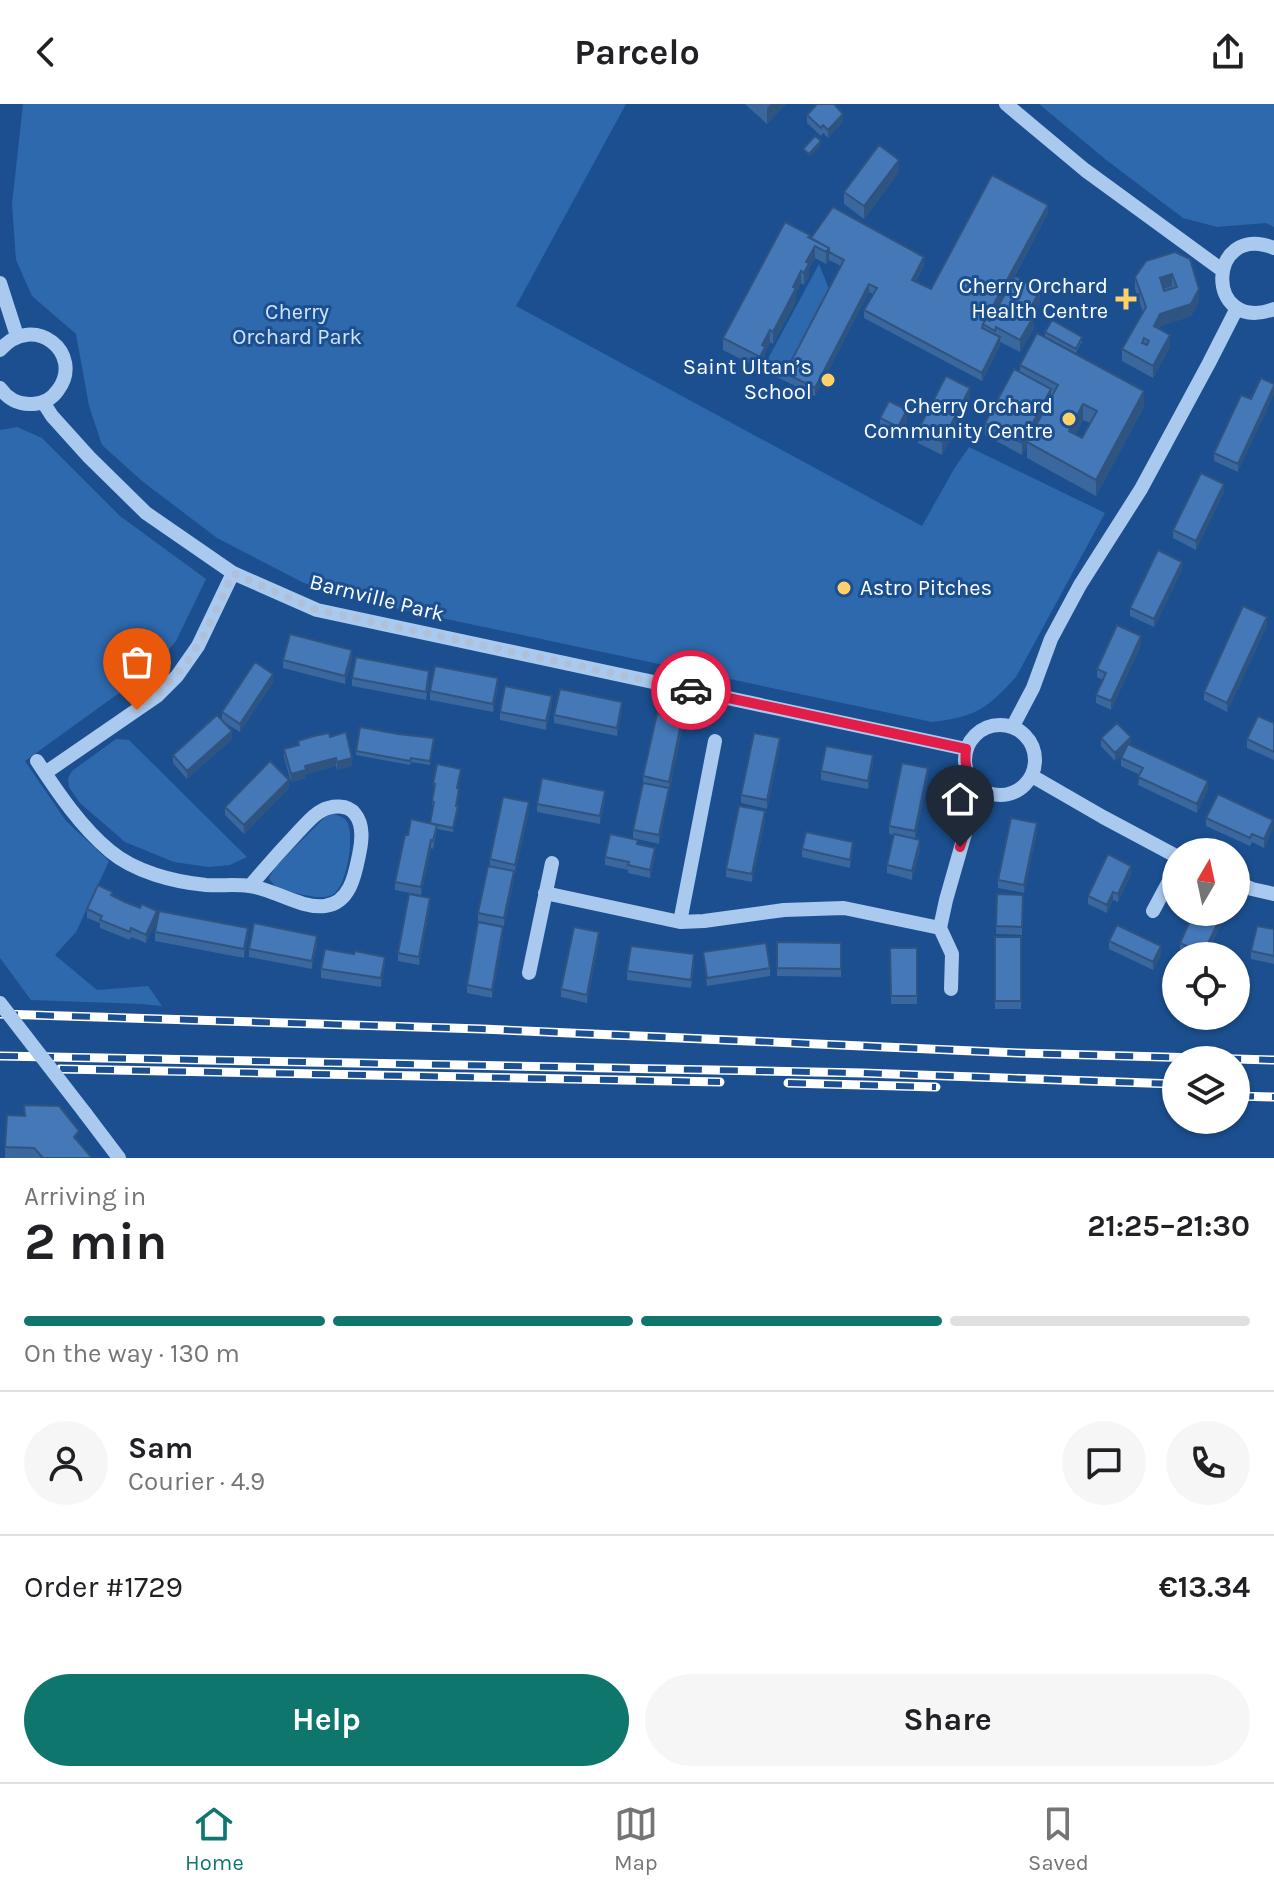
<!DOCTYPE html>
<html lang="en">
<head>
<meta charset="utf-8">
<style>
  :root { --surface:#fff; --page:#f6f6f6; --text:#202124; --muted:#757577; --line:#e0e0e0; --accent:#0f766e }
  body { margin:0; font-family:Karla,sans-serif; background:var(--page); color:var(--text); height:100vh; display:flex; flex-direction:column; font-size:30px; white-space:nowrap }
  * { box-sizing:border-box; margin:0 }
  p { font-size:26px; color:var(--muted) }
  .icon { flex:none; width:44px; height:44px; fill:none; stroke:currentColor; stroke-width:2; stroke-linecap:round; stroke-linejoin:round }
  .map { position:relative; height:1054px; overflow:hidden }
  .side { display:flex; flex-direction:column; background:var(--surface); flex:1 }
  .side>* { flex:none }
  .needle { width:52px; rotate:9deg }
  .fabs { position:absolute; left:1162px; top:734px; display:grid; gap:16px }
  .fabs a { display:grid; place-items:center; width:88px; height:88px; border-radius:50%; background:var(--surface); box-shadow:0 2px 6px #0004; font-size:40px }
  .pin { position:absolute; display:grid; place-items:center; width:68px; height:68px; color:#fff; margin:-82px -34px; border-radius:50% 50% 50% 0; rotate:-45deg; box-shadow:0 0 8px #0007 }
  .pin .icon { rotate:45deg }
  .courier { position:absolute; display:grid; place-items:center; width:80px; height:80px; margin:-40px; border:6px solid #e11d48; border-radius:50%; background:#fff; color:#222; box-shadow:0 2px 10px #0007 }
  .summary em { font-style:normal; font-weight:700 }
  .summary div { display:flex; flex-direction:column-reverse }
  .summary { display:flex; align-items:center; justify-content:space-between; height:136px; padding:0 24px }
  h1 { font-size:52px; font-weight:700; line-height:60px }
  .bar { display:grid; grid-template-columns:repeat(4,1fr); gap:12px 8px; align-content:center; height:96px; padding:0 24px }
  .bar i { height:10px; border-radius:6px; background:var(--line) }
  .bar .on { background:var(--accent) }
  .bar p { grid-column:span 4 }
  .line { display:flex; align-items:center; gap:20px; padding:0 24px; border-top:2px solid var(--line) }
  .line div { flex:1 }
  .round { display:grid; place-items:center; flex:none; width:84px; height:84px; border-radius:42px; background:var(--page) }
  .cta { display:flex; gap:16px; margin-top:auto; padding:16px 24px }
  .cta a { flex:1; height:92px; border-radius:48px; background:var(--accent); color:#fff; font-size:32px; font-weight:700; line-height:92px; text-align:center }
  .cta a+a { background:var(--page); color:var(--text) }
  header { display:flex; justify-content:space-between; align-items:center; height:104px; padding:0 24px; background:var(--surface); font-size:36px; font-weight:700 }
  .tab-bar { display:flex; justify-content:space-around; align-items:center; height:112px; border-top:2px solid var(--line); background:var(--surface); font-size:22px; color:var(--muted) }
  .tab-bar a { display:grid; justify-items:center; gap:4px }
  .tab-bar .on { color:var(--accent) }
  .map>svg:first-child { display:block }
</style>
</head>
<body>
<header><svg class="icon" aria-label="back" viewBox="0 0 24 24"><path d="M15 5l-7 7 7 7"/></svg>Parcelo<svg class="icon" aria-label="share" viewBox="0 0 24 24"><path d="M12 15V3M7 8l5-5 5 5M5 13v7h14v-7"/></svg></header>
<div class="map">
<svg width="1274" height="1054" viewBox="0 0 1274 1054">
  <rect width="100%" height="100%" fill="#1b4f8f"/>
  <path fill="#2e69ad" d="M23,0H626L516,202L922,422L954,365L969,343L1105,409L1016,573C987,605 975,613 932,618L338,492L302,478L217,434L142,377L102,341L89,302L76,230L32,192L16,156L12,100Z
    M1039,0H1274V123L1266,119L1217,123L1183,114L1105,55Z
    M819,160L831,190L785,277L762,266Z
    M17,323L42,334L120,412L206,475L176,537L151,566L25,657L66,717L109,757L76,828L55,851L97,886L148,882L162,902L142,900L31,896L0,854V326Z
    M116,635L129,636L247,753L230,761L208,763L174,758L125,738L80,699L69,683L68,674L72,667Z
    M333,710C340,712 345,713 348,720C354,735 347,783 332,791C321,796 306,791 295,789C283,787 275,785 269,774L276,762L325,713Z"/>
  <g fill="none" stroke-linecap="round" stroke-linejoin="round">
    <path stroke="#a9c9ee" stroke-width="14" d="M1006,0L1085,66L1222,166
      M1274,144C1206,117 1204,231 1274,205
      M0,179L17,232
      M0,246C34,207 85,250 58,286C52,295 42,300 32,300C18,301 7,294 0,284
      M43,298L52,312L89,353L146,409L233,469L317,506L966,645
      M965 656a35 35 0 1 1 70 0a35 35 0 1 1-70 0Z
      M1013,622L1033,584L1051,535L1080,481L1141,385L1209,259L1237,204
      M37,657C58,689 81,723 110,747C135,768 174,778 206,781C221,782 235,780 249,782C272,784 300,805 325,802C350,799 355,771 359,751C362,737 364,721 355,710C348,700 331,701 321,707C313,711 306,720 299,727C282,745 266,763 250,782
      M45,669L157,592L177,572L198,542L233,469
      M1032,672L1103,713L1176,752
      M1236,778L1252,785L1274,790
      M545,789L680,818L704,817L784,806L844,804L940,824
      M1153,807L1176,764
      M680,818L715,637
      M940,824L946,796L978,684
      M940,824L952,850L951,885
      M529,869L552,759
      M85,1009L119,1054"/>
    <g stroke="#fff" stroke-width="9">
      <path id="rail" d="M0,910L482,925L1018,949L1274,956
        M0,952L863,969L1176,980
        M60,965L720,978
        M788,979L936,983
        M1236,992L1274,993"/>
    </g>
    <use href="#rail" stroke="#1b4f8f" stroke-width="6" stroke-dasharray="18" stroke-linecap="butt"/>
    <path stroke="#a9c9ee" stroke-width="14" d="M0,899L85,1009"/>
  </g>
  <path fill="#3a679d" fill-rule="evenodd" d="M745,0H786L767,20Z
    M807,11L843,18L828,34L823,29L821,32L807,19Z
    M899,68L864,115L844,100V88Z
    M1048,109L1001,198H1040L1033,212L1034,224L1020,248L1000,238V241L982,277L864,214V206L873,190L869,188L815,292L785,277V269L841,162L829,156L826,160L815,154L809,165V172L804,181L801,179L796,189V197L773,240L770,238L765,248V255L760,265L723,246V234L810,134L924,161L916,177L931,185Z
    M1175,148L1199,197L1191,212L1160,222L1159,225L1170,243L1153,274L1122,257V245L1143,208L1135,185V173Z
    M1045,228L1082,237L1076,249L1045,232Z
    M1020,261L1144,303L1096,392L1027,354V341L1022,351L985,331V319L1020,268ZM1083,316L1090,319L1082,334L1075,331Z
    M1251,295L1238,368L1214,357V349Z
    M970,296L942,351L918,339V326Z
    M880,314L907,318L898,335L880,326Z
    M1224,388L1196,446L1173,434V426Z
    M1182,466L1154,523L1130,512V504Z
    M1267,521L1227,608L1204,596V588Z
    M1141,541L1111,606L1096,599V591L1103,576L1097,573V565Z
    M352,555L345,580L283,564V556Z
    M352,574L429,575L426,596L352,582Z
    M273,578L240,628L222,617L232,635L187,675L173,659V651L222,616V608Z
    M498,583L493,608L430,596V587Z
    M552,600L546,626L500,616V608Z
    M622,606L617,632L554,619V611Z
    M1274,619V656L1247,644V635Z
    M682,624L659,740L633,734V726L643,680V672Z
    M398,630L434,638L430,661L411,658L410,661L356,651V647Z
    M330,633L352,662L337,666L336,662L306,670V674L291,678L284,653V645L298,641V637Z
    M1101,634L1131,641L1208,685L1197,709L1138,681L1140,671L1121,662V654L1124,649L1115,657L1101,642Z
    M780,642L767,705L741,699V691Z
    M873,659L868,685L821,676V667Z
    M461,669L458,685L459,689L457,702L458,706L453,728L437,725L433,745L431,744L421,791L395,786V778L408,731L430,719L433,702L432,701V697L434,684L433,680Z
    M928,673L915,735L920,745L912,776L887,769V761L894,731L889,730V722Z
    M289,684L244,730L225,711V703Z
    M605,695L600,720L537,708V700Z
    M529,707L515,769H514V776L504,822L478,817V809L490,762V755Z
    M1206,714L1273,724L1264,744L1252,738L1250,742L1206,722Z
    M765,716L752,778L726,773V765Z
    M1037,727L1024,789L998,784V776Z
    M638,740L655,752L650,774L628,769V766L605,761V753Z
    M802,745L853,746L850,764L802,753Z
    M1131,770L1118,798L1113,796L1107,809L1088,800V792Z
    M997,790L1023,791L1022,831L996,830Z
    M113,792L157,815L146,839L131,833L130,836L100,824V819L87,814V805Z
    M430,802L419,861L398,857V849Z
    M1194,808H1227L1206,852H1191L1180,847V839Z
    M1274,825V860L1251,855V847Z
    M155,828L248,832L244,854L155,837Z
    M503,831L492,894L467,889V881Z
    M995,833H1021V905H995Z
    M599,836L587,899L561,893V885Z
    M1109,837L1161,850L1153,866L1109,845Z
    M777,838L841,839V873L777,872Z
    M317,840L312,865L249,853V845Z
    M890,844H917V900H891Z
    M703,848L770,864V872L707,882Z
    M694,859L691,884L627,876V867Z
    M385,861L381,883L321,874V865Z
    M24,1001L79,1039L92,1054H5V1043L24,1012Z"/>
  <path fill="#305480" d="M771,0H786L767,20V4Z
    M843,10V18L828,34V26Z
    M821,37V41L809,54V50Z
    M899,56V68L864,115V102Z
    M1048,101V109L987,223L984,221Z
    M815,142V154L809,165V172L804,181V169L806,158Z
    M829,144V156L826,160V148Z
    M924,153V161L912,184V176Z
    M801,167V179L796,189V197L773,240V228L793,183Z
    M1172,170V182L1160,186V174Z
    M869,180V188L815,292V284Z
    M1199,185V197L1191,212L1160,222L1154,234V222L1160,210Z
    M1040,186V198L1028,221V209Z
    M1034,212V224L1020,248V236Z
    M770,226V238L765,248V255L760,265V253L762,241Z
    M1170,231V243L1153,274V262Z
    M1000,233V241L982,277V269Z
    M1274,282V291L1238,368V360Z
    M970,284V296L942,351V338Z
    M1051,285V297L1027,338V341L1022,351V339Z
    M1144,287V303L1096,392V376Z
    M1083,300V316L1069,343V327Z
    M907,306V318L898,335V323Z
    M1224,380V388L1196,446V437Z
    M1182,458V466L1154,523V515Z
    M1267,513V521L1227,608V599Z
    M1141,532V541L1111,606V597Z
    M352,546V555L345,580V572Z
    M273,570V578L240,628V620Z
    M498,574V583L493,608V600Z
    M552,592V600L546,626V617Z
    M622,598V606L617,632V624Z
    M682,615V624L659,740V731L669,685V678Z
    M232,627V635L187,675V667Z
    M1131,633V642L1115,657V649Z
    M780,634V642L767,705V696Z
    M873,651V659L868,685V677Z
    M336,654V662L306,670V674L291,678V670L305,662Z
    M352,654V662L337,666V658Z
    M928,664V673L915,735V727Z
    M289,676V684L244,730V721Z
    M1208,677V685L1197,709V700Z
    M605,687V695L600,720V712Z
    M529,698V707L515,769V761Z
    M765,707V716L752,778V770Z
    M1273,716V724L1264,744V735Z
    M1037,719V727L1024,789V781Z
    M431,736V744L421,791V783Z
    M920,736V745L912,776V767Z
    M853,738V746L850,764V756Z
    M655,744V752L650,774V766Z
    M1131,762V770L1118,798V790Z
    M514,767V776L504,822V814Z
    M1113,788V796L1107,809V801Z
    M430,794V802L419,861V853Z
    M157,807V815L146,839V831Z
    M1223,808H1227L1206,852H1203Z
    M503,823V831L492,894V886Z
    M248,824V832L244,854V845Z
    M599,828V836L587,899V891Z
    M317,832V840L312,865V857Z
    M1161,842V850L1153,866V858Z
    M385,853V861L381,883V874Z"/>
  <path fill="#4478b7" stroke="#305480" stroke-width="2" fill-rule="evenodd" d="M817,0H834L843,10L828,26L823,21L821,24L807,11Z
    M815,32L821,37L809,50L803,45Z
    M879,41L899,56L864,102L844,88Z
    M992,71L1048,101L983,220L982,224L1000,233L982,269L864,206L877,184L869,180L815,284L785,269L844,156L829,148V144L811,134L833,103L924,153L912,176L931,185Z
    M785,118L810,131L808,133L829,144L826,148L815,142L806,158L809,159L804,169L801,167L793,183L796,184L773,228L770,226L762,241L765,243L760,253L723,234Z
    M1175,148L1190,155L1199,185L1191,200L1160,210L1154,222L1170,231L1153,262L1122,245L1146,203L1135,173L1146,157ZM1172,170L1177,183L1164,187L1160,174ZM1144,234L1149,237L1147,241L1142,239Z
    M1015,172L1040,186L1028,209L1034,212L1020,236L996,223L995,227L983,220L986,215L990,217Z
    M1052,216L1082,233L1076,245L1045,228Z
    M1037,229L1144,287L1096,376L1027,338L1058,281L1020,261ZM1083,300L1097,307L1082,334L1069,327Z
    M1014,265L1051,285L1022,339L985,319Z
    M946,272L970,284L942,338L918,326Z
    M1261,274L1274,280V282L1238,360L1214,349L1241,291L1251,295Z
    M889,297L907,306L898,323L880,314Z
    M1201,369L1224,380L1196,437L1173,426Z
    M1158,446L1182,458L1154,515L1130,504Z
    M1243,502L1267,513L1227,599L1204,588Z
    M1117,521L1141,532L1111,597L1096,591L1106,569L1097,565Z
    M290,530L352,546L345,572L283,556Z
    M356,553L429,567L426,588L352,574Z
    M255,558L273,570L240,620L222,608Z
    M435,562L498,574L493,600L430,587Z
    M505,582L552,592L546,617L500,608Z
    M560,585L622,598L617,624L554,611Z
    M657,610L682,615L669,678L643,672Z
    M217,611L232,627L187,667L173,651Z
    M1258,612L1274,619V648L1247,635Z
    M1117,619L1131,633L1115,649L1101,634Z
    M360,623L398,630L434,634L430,657L411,654L410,657L356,647Z
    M346,628L352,654L337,658L336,654L305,662L306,666L291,670L284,645L299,641L298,637L314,632L329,629L330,633Z
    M754,629L780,634L767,696L741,691Z
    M1128,640L1208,677L1197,700L1138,673L1143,664L1121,654Z
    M826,642L873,651L868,677L821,667Z
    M270,657L289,676L244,721L225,703Z
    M902,659L928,664L915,727L889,722Z
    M437,660L461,665L457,684L459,685L456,702H458L453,724L430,719L434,698L432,697L435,680H433Z
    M542,674L605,687L600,712L537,700Z
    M643,679L669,684L659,731L633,726Z
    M1218,690L1273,716L1264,735L1252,730L1250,734L1206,714Z
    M503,693L529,698L515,761L490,755Z
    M739,702L765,707L752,770L726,765Z
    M1011,714L1037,719L1024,781L998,776Z
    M411,715L437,721L433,737L431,736L421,783L395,778L405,731H408Z
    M806,728L853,738L850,756L802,745Z
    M610,730L638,736L637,740L655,744L650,766L628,761L629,758L605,753Z
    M894,730L920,736L912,767L887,761Z
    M1108,750L1131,762L1118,790L1113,788L1107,801L1088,792Z
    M488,762L514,767L504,814L478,809Z
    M98,781L113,788L111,791L125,798L140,804L142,800L157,807L146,831L131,824L130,828L100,816L102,812L87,805Z
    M409,790L430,794L419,853L398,849Z
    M997,790L1023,791L1022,823L996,822Z
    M159,807L248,824L244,845L155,828Z
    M1194,808H1223L1203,850L1180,839Z
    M478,818L503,823L492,886L467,881Z
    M254,819L317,832L312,857L249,845Z
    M1117,821L1161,842L1153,858L1109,837Z
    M1257,822L1274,825V852L1251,847Z
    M574,823L599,828L587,891L561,885Z
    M995,833H1021V897H995Z
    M777,838L841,839V865L777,864Z
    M766,839L770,864L707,874L703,848Z
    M631,842L694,850L691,876L627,867Z
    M890,844H917V892H891Z
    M325,845L354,850L355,847L385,853L381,874L321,865Z
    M24,1001L59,1002L79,1027L74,1033L92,1054H43L34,1044L5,1043L7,1011L25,1012Z"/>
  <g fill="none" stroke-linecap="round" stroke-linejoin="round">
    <path stroke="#afc1d8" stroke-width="8" stroke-dasharray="0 14.4" d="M137,606C190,570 208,525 233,469L317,506L691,586"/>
    <path stroke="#e11d48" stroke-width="10" d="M691,586L966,645C964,661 967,672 978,684L960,743"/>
  </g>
  <g fill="#ffd166" stroke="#1b4f8f" stroke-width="3">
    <path d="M1122 183h8v8h8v8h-8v8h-8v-8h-8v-8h8z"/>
    <circle cx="828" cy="276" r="8"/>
    <circle cx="1069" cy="315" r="8"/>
    <circle cx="844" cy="484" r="8"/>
  </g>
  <g text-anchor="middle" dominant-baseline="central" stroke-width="6" stroke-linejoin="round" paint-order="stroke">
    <g font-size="22" fill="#fff" stroke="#1b4f8f" text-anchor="end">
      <text x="1108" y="182">Cherry Orchard<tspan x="1108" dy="25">Health Centre</tspan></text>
      <text x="812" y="263">Saint Ultan’s<tspan x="812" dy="25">School</tspan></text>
      <text x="1053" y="302">Cherry Orchard<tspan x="1053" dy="25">Community Centre</tspan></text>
      <text x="860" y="484" text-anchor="start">Astro Pitches</text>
    </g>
    <g font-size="22" fill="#cfe3fa" stroke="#1b4f8f">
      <text x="297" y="208">Cherry<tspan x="297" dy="25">Orchard Park</tspan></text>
    </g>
    <g font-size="22" fill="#fff" stroke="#1b4f8f">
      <text transform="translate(377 494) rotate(14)">Barnville Park</text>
    </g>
  </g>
</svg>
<div class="fabs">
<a><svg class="needle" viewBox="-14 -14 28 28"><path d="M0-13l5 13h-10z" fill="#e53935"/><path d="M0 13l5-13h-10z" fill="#757577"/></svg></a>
<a><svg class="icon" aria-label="locate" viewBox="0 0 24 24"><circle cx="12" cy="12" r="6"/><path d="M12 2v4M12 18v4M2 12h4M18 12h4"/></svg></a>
<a><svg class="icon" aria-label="layers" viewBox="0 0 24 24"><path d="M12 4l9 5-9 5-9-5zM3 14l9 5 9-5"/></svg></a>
</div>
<div class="pin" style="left:137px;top:606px;background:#ea580c"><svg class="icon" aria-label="bag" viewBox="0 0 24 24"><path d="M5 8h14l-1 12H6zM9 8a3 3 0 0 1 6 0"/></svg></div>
<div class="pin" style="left:960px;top:743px;background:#1f2937"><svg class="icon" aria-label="home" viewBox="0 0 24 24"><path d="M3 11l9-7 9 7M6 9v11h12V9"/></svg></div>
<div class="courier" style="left:691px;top:586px"><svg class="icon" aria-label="car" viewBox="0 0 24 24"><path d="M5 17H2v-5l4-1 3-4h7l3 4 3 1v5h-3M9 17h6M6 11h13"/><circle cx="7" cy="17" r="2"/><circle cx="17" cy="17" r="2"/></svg></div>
</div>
<section class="side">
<div class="summary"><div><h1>2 min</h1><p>Arriving in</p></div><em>21:25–21:30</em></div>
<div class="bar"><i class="on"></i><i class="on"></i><i class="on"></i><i></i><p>On the way · 130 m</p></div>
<div class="line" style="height:144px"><a class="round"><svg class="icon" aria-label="person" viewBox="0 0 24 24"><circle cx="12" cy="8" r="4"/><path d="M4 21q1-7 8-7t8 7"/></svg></a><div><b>Sam</b><p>Courier · 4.9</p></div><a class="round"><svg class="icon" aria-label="chat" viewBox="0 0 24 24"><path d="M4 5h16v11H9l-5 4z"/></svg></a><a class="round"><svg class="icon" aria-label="phone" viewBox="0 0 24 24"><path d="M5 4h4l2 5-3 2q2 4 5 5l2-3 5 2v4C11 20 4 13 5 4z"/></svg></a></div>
<div class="line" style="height:104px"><div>Order #1729</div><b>€13.34</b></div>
<div class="cta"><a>Help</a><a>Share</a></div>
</section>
<nav class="tab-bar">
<a class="on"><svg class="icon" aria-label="home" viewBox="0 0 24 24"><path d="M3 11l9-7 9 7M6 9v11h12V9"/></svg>Home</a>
<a><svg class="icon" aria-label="map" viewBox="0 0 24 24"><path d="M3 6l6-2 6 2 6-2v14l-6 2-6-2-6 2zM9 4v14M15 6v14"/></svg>Map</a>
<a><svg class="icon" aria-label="saved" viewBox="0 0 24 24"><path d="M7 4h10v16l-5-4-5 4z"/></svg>Saved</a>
</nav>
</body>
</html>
